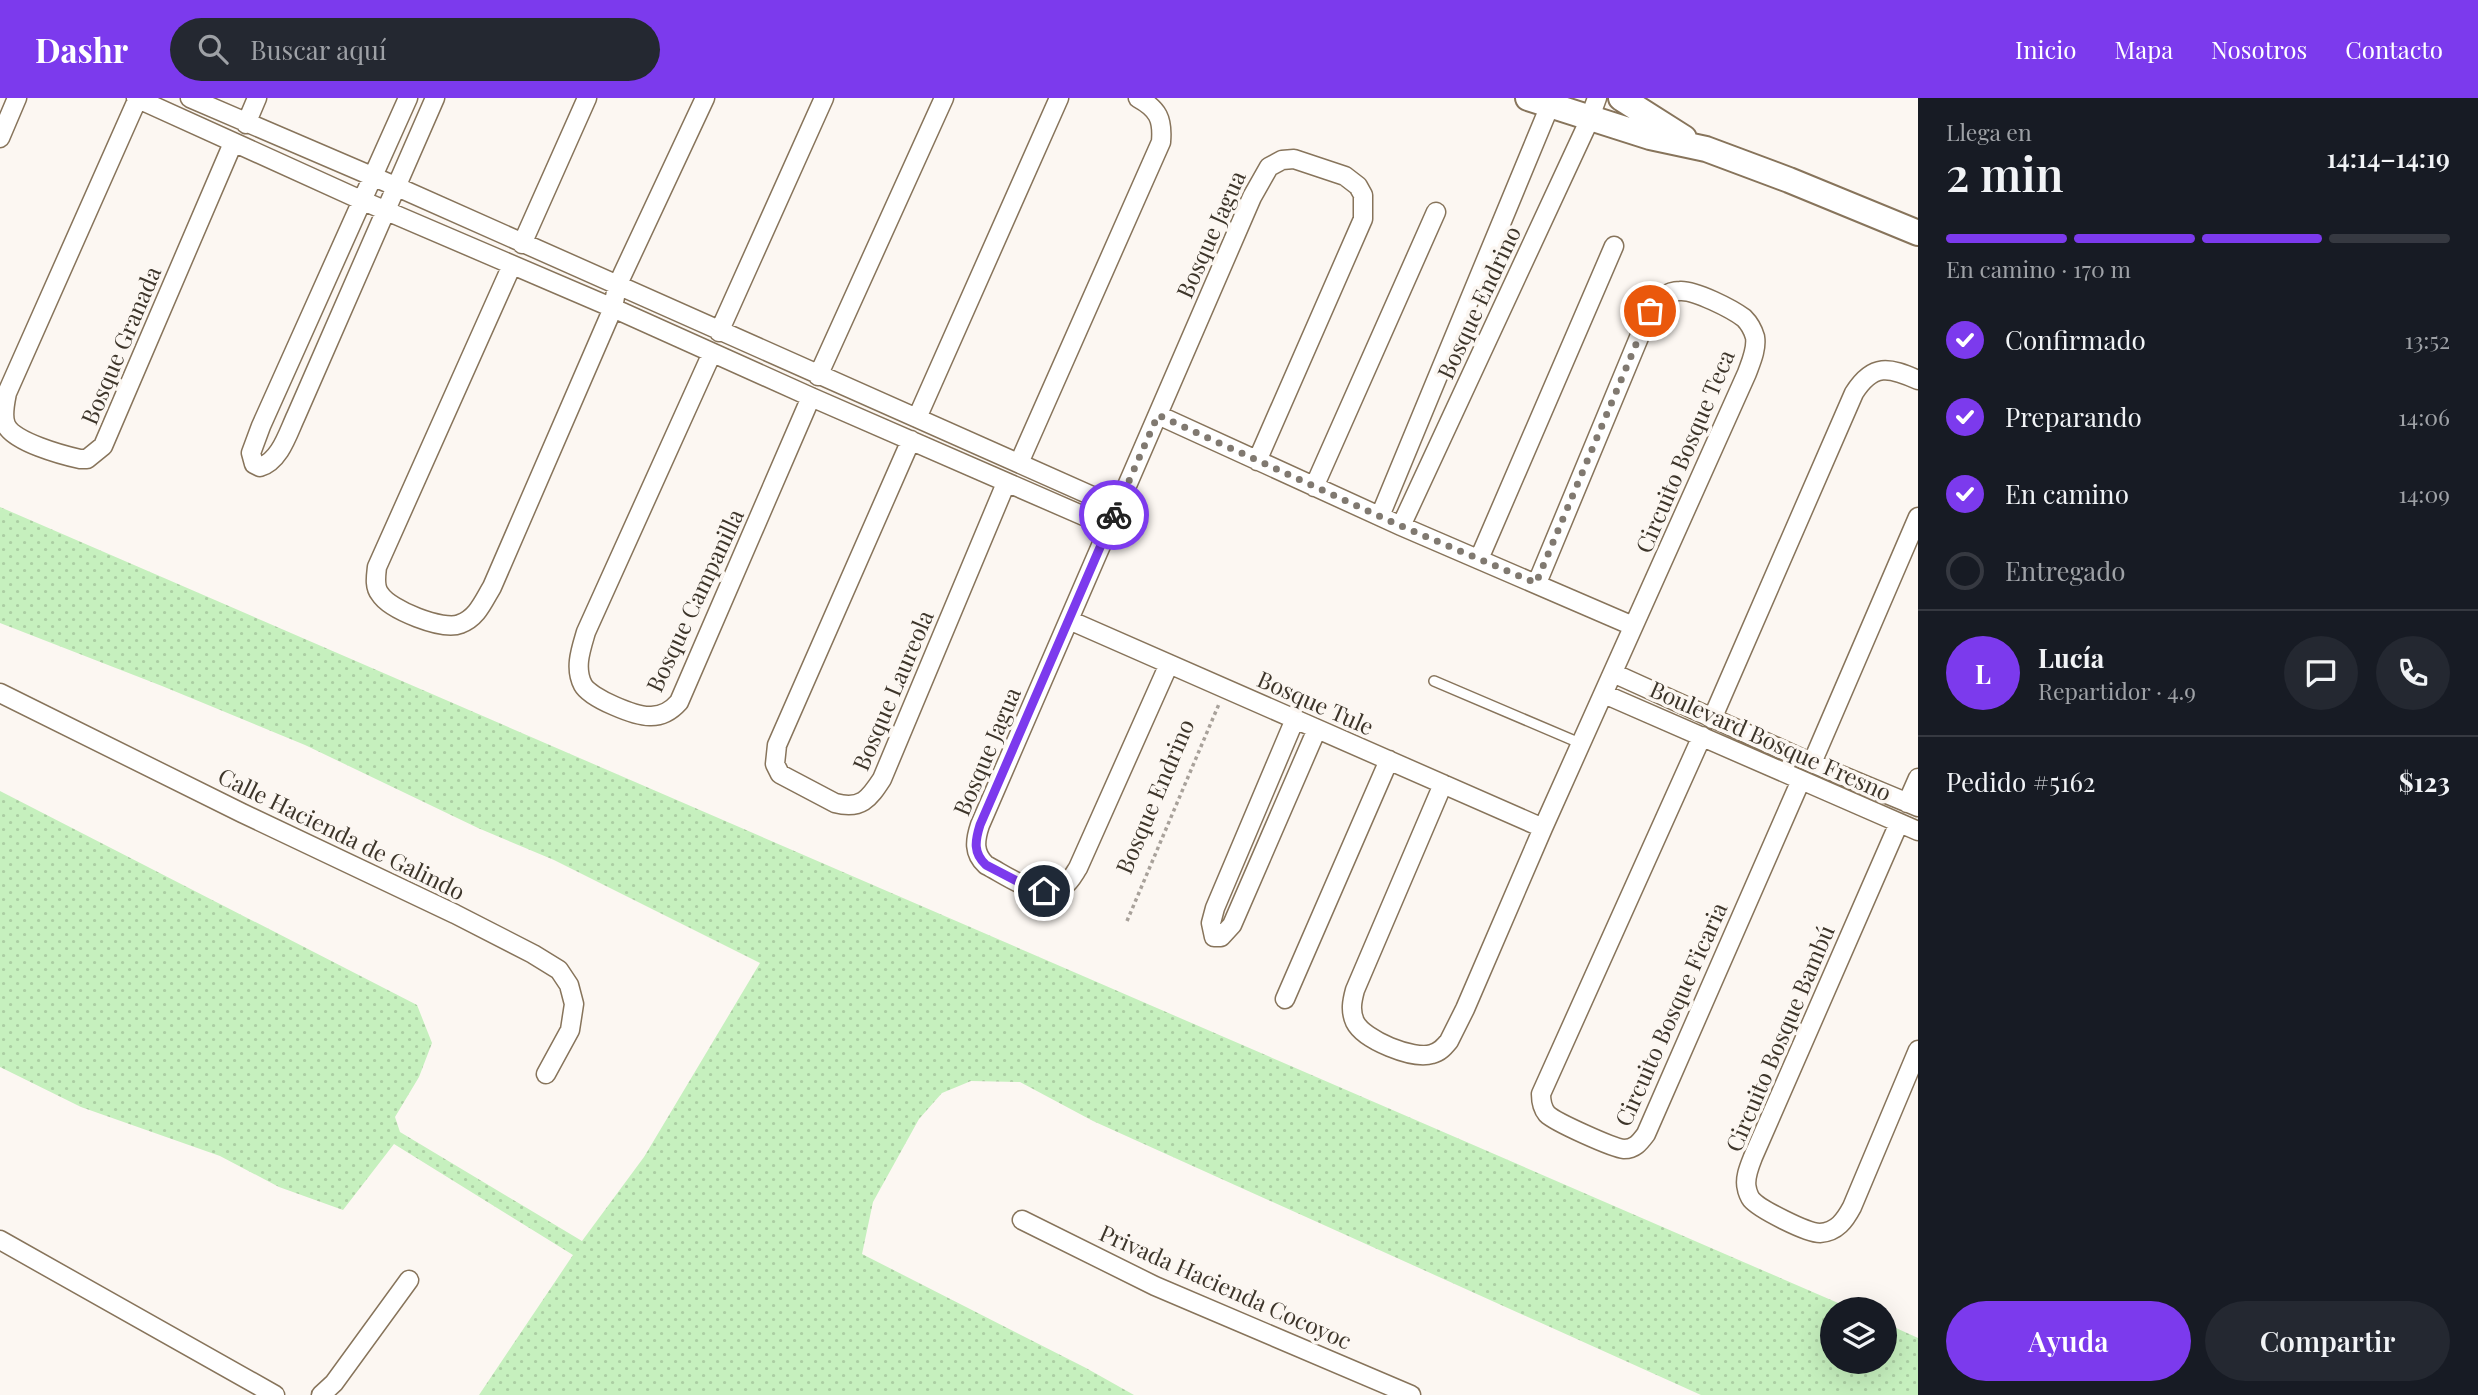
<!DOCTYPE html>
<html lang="es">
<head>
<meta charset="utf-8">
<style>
  :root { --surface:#171b24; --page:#242831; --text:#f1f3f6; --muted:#9ea1a6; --line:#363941; --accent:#7c3aed }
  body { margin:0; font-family:"Playfair Display",serif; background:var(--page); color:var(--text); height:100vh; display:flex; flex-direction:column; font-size:26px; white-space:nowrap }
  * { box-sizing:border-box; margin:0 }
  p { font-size:23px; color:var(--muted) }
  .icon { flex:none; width:38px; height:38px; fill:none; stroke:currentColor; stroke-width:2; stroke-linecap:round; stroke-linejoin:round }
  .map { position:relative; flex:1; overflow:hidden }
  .drawer { display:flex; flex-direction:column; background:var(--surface); width:560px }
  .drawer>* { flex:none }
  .fabs { position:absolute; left:1820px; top:1199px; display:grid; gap:14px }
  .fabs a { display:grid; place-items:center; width:77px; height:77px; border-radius:50%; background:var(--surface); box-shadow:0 7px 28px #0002; font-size:35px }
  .pin { position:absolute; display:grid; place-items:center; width:60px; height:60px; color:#fff; margin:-30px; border:4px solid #fff; border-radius:50%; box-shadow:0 2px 7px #0007 }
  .courier { position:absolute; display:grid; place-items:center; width:70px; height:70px; margin:-35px; border:5px solid #7c3aed; border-radius:50%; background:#fff; color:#222; box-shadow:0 2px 9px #0007 }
  .overview em { font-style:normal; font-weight:600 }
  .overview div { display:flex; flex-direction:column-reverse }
  .overview { display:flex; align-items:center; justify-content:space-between; height:119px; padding:0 28px }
  h1 { font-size:46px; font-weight:600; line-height:52px }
  .bar { display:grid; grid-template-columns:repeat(4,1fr); gap:10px 7px; align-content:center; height:84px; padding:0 28px }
  .bar i { height:9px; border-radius:5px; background:var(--line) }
  .bar .on { background:var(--accent) }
  .bar p { grid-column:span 4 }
  .line { display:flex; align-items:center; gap:18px; padding:0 28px; border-top:2px solid var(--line) }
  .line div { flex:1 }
  .round { display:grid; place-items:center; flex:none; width:74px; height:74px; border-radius:37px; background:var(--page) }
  ol { padding:0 28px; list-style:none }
  li { display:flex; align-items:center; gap:21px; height:77px }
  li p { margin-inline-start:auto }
  li .icon { padding:7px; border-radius:50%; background:var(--accent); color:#fff; stroke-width:4 }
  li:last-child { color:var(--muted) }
  li i { width:38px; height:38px; border:4px solid var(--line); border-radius:50% }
  .primary-button { display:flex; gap:14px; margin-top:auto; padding:14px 28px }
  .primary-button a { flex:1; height:80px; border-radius:42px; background:var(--accent); color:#fff; font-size:28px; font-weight:600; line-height:80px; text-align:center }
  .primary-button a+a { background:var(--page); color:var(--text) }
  header { display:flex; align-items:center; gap:42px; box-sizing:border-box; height:98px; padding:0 35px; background:var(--accent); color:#fff }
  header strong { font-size:33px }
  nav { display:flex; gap:38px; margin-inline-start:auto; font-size:24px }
  .search { width:490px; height:63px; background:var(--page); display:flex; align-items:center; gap:18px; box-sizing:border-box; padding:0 24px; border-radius:38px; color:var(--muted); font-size:26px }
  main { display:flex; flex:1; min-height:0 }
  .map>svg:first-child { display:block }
</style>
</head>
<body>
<header>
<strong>Dashr</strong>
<div class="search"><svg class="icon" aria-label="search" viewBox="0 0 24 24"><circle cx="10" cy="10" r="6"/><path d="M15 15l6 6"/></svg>Buscar aquí</div>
<nav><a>Inicio</a><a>Mapa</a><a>Nosotros</a><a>Contacto</a></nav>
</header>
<main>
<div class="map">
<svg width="1918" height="1297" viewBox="0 0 1918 1297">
  <defs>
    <pattern id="grass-dots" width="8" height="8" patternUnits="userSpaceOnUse" patternTransform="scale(1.75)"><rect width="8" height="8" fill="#c6f0be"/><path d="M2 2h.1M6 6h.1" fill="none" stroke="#abcea3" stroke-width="1.8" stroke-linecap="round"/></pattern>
  </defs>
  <rect width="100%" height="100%" fill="#fcf7f2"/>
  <path fill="url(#grass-dots)" d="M0,409L1852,1211H1832V1264H1885V1225L1918,1240V1297H1701L1093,1023L1020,984L971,983L942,995L919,1021L873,1104L862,1156L1086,1270L1134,1297H479L573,1157L394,1046L343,1112L279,1089L220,1058L81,1009L0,969V693L417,907L432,945L419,979L395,1019L400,1034L582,1143L644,1059L760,865L554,762L478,730L305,647L162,588L0,525Z"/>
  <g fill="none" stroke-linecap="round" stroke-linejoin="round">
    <g stroke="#87745b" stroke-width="12">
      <path id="lane" d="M1434,583L1582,646"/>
    </g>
    <g stroke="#87745b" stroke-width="21">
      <path id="street" d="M136,0L361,102L613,210L811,299L1109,429
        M138,0L7,295C5,305 2,318 6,327C14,344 62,357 80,361H87L103,348L233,45
        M190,0L395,88L1117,409
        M408,0L261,328L251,355L254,366L260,369C280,363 288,335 296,318L435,0
        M246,26L257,0
        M0,40L17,0
        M522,146L587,0
        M512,167L377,469C376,478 374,489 380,496C390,512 443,533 460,526C477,520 483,504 492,489L613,210L617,188L705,0
        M719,234L824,0
        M712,255L586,534C581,551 574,570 583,587C590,600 636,619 651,618C663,618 671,613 679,604L811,299
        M818,278L944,0
        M1158,317L1401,428L1633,528
        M917,320L1059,0
        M911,342L777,647L775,666L780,676L835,705C861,712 869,701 882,681L1006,385
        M1019,365L1161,44C1163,21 1158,11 1138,0
        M1314,389L1436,114
        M1380,418L1553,0
        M1401,428L1588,25L1597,0
        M1479,461L1614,148
        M1069,522L1543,730
        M1169,566L1078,770C1074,776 1070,784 1064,788C1042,805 1006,777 986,767C973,755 975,742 980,727L1252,99L1269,69L1282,62L1294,61L1345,78L1358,88L1363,97V121L1257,363
        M1613,575L1812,665L1918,709
        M0,595L242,715L455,816L533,856L559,872L569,887L574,906L570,932L546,976
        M1604,596L1918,733
        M1295,621L1215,810L1211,825L1214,839H1221L1232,827L1317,631
        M1712,621L1854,295C1873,265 1889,269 1918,282
        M1702,638L1541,996C1541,1003 1542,1010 1547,1016C1555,1024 1613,1050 1624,1051C1635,1051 1640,1044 1646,1036L1801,682
        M1812,665L1918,419
        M1443,686L1355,892C1352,903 1350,913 1355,924C1364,942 1413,962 1432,956C1440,954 1444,949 1449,943L1465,911L1543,730L1747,275C1751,264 1757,251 1755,239C1753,232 1749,225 1744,220C1732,211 1695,192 1680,193C1665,193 1658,203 1650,213L1537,485
        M1907,705L1918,680
        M1899,725L1753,1059C1749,1069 1744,1081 1747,1091C1747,1093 1750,1100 1751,1101C1759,1111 1807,1135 1820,1135C1837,1134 1845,1122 1852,1109L1918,952
        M1285,901L1389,662
        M1022,1122L1155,1188L1411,1297
        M0,1142L275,1297
        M321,1297L334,1285L409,1182"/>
    </g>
    <g stroke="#87745b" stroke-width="28">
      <path id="secondary" d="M1528,0L1650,39L1706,51L1789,82L1918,135
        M1621,0L1684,40"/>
    </g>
    <path stroke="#a8a19a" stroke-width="3.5" stroke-dasharray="3.5 3.5" stroke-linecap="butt" d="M1127,823L1219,606"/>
    <use href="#lane" stroke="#fff" stroke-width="9"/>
    <use href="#street" stroke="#fff" stroke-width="18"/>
    <use href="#secondary" stroke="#fff" stroke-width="24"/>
  </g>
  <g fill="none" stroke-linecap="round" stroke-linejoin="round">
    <path stroke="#807970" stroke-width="7" stroke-dasharray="0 12.6" d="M1114,417L1158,317L1401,428L1536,485L1650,213"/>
    <path stroke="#7c3aed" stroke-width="9" d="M1044,793L1032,791L986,767C973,755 975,743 980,727L1114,417"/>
  </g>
  <g text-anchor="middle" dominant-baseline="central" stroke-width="7" stroke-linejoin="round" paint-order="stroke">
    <g font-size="23" fill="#3d352a" stroke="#fcf7f2">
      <text transform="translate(1210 136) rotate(-66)">Bosque Jagua</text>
      <text transform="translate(1478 204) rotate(-65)">Bosque Endrino</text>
      <text transform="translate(120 247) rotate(-67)">Bosque Granada</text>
      <text transform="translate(1684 353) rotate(-67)">Circuito Bosque Teca</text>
      <text transform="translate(694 502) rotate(-65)">Bosque Campanilla</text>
      <text transform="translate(892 592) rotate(-67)">Bosque Laureola</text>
      <text transform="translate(1316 604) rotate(24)">Bosque Tule</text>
      <text transform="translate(1771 642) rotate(24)">Boulevard Bosque Fresno</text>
      <text transform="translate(986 653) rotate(-67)">Bosque Jagua</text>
      <text transform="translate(1154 698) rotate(-67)">Bosque Endrino</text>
      <text transform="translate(342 735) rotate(26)">Calle Hacienda de Galindo</text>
      <text transform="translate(1670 916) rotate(-66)">Circuito Bosque Ficaria</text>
      <text transform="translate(1779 940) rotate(-67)">Circuito Bosque Bambú</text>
      <text transform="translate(1226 1188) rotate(24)">Privada Hacienda Cocoyoc</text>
    </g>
  </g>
</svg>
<div class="fabs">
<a><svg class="icon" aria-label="layers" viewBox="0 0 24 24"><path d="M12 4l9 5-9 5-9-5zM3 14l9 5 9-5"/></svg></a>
</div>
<div class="pin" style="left:1650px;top:213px;background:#ea580c"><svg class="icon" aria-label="bag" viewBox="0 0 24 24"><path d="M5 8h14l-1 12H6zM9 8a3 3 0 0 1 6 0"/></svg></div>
<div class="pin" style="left:1044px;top:793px;background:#1f2937"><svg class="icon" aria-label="home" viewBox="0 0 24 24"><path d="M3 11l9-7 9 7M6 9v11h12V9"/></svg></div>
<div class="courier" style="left:1114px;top:417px"><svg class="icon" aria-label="bike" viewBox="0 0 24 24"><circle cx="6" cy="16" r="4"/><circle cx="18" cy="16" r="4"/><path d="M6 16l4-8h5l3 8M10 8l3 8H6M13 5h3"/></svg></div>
</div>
<section class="drawer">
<div class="overview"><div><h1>2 min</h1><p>Llega en</p></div><em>14:14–14:19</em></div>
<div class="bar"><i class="on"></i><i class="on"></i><i class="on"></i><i></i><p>En camino · 170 m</p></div>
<ol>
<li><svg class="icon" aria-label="check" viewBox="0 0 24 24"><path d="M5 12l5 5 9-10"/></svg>Confirmado<p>13:52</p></li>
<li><svg class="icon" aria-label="check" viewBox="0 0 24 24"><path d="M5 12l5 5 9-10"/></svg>Preparando<p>14:06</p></li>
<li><svg class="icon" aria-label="check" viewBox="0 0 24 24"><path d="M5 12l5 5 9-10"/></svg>En camino<p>14:09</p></li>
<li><i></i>Entregado</li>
</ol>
<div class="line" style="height:126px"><b class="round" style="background:var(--accent);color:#fff">L</b><div><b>Lucía</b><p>Repartidor · 4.9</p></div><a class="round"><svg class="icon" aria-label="chat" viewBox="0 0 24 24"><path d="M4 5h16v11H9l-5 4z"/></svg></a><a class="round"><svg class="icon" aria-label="phone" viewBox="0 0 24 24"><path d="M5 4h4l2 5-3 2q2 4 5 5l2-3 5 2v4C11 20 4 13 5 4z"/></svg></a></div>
<div class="line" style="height:91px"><div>Pedido #5162</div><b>$123</b></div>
<div class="primary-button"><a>Ayuda</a><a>Compartir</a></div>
</section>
</main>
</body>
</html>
